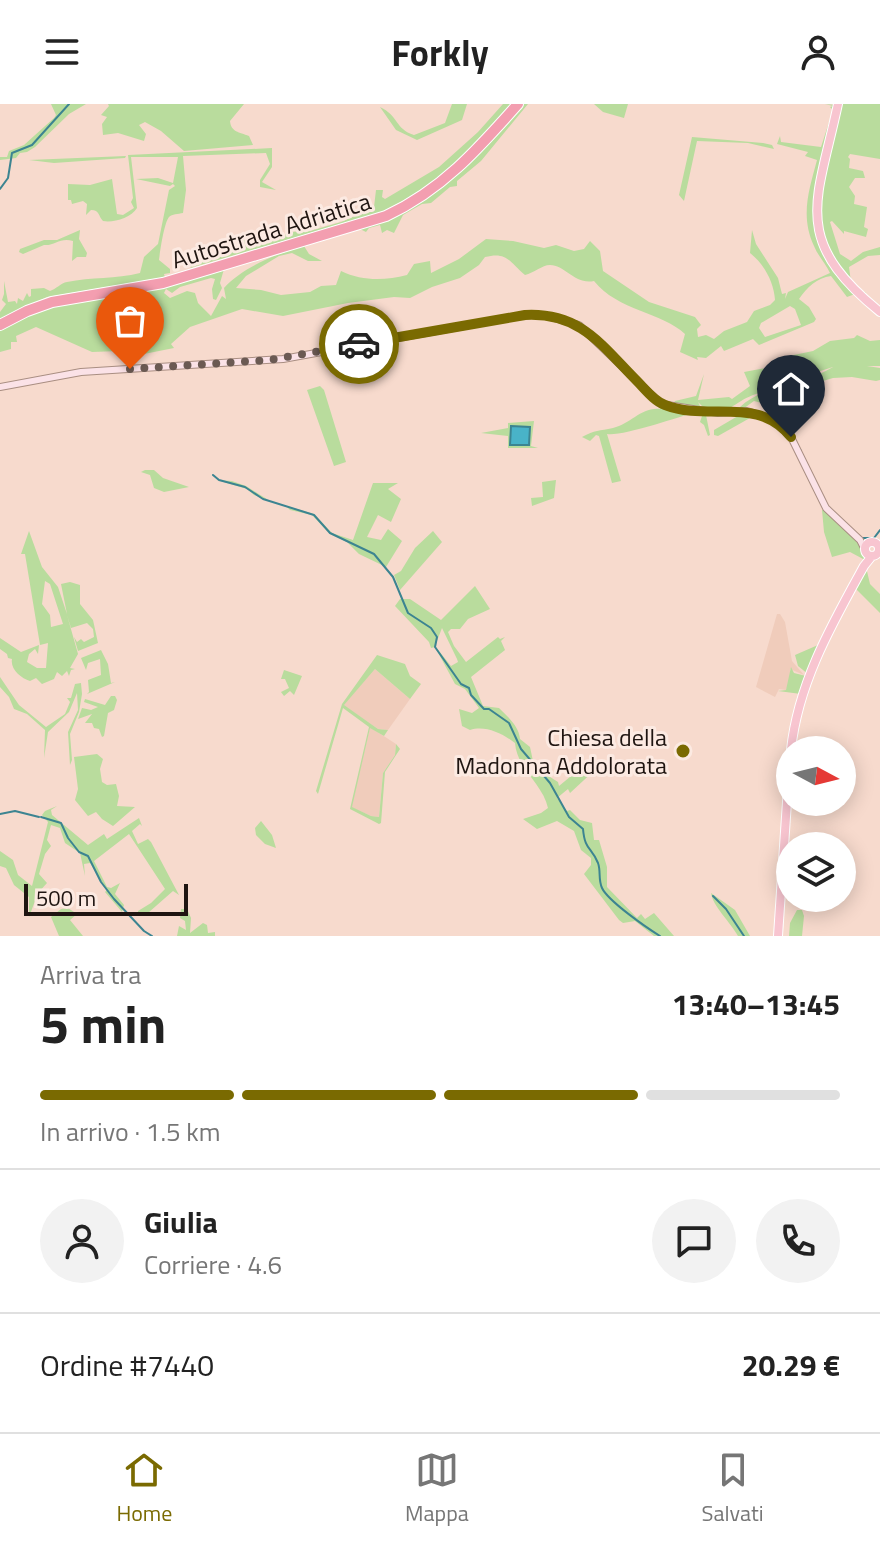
<!DOCTYPE html>
<html lang="it">
<head>
<meta charset="utf-8">
<style>
  :root { --surface:#fff; --page:#f2f2f2; --text:#222; --muted:#767676; --line:#e0e0e0; --accent:#7a6a01 }
  body { margin:0; font-family:"Titillium Web",sans-serif; background:var(--page); color:var(--text); height:100vh; display:flex; flex-direction:column; font-size:30px; white-space:nowrap }
  * { box-sizing:border-box; margin:0 }
  p { font-size:26px; color:var(--muted) }
  .icon { flex:none; width:44px; height:44px; fill:none; stroke:currentColor; stroke-width:2; stroke-linecap:round; stroke-linejoin:round }
  .map { position:relative; height:832px; overflow:hidden }
  .sheet { display:flex; flex-direction:column; background:var(--surface); flex:1 }
  .sheet>* { flex:none }
  .needle { width:52px; rotate:97deg }
  .buttons { position:absolute; left:776px; top:632px; display:grid; gap:16px }
  .buttons a { display:grid; place-items:center; width:80px; height:80px; border-radius:50%; background:var(--surface); box-shadow:0 4px 20px #0003; font-size:40px }
  .scale { position:absolute; left:24px; bottom:20px; width:164px; box-sizing:border-box; padding-left:8px; border:4px solid #1f1511; border-top:0; font-size:22px; line-height:28px; white-space:nowrap; color:#1f1511; -webkit-text-stroke:6px #fceae2; paint-order:stroke }
  .pin { position:absolute; display:grid; place-items:center; width:68px; height:68px; color:#fff; margin:-82px -34px; border-radius:50% 50% 50% 0; rotate:-45deg; box-shadow:0 0 8px #0007 }
  .pin .icon { rotate:45deg }
  .courier { position:absolute; display:grid; place-items:center; width:80px; height:80px; margin:-40px; border:6px solid #7a6a01; border-radius:50%; background:#fff; color:#222; box-shadow:0 2px 10px #0007 }
  .summary em { font-style:normal; font-weight:700 }
  .summary div { display:flex; flex-direction:column-reverse }
  .summary { display:flex; align-items:center; justify-content:space-between; height:136px; padding:0 40px }
  h1 { font-size:52px; font-weight:700; line-height:60px }
  .bar { display:grid; grid-template-columns:repeat(4,1fr); gap:12px 8px; align-content:center; height:96px; padding:0 40px }
  .bar i { height:10px; border-radius:6px; background:var(--line) }
  .bar .selected { background:var(--accent) }
  .bar p { grid-column:span 4 }
  .line { display:flex; align-items:center; gap:20px; padding:0 40px; border-top:2px solid var(--line) }
  .line div { flex:1 }
  .round { display:grid; place-items:center; flex:none; width:84px; height:84px; border-radius:42px; background:var(--page) }
  header { display:flex; justify-content:space-between; align-items:center; height:104px; padding:0 40px; background:var(--surface); font-size:36px; font-weight:700 }
  .tab-bar { display:flex; justify-content:space-around; align-items:center; height:112px; border-top:2px solid var(--line); background:var(--surface); font-size:22px; color:var(--muted) }
  .tab-bar a { display:grid; justify-items:center; gap:4px }
  .tab-bar .selected { color:var(--accent) }
  .map>svg:first-child { display:block }
</style>
</head>
<body>
<header><svg class="icon" aria-label="menu" viewBox="0 0 24 24"><path d="M4 6h16M4 12h16M4 18h16"/></svg>Forkly<svg class="icon" aria-label="person" viewBox="0 0 24 24"><circle cx="12" cy="8" r="4"/><path d="M4 21q1-7 8-7t8 7"/></svg></header>
<div class="map">
<svg width="880" height="832" viewBox="0 0 880 832">
  <rect width="100%" height="100%" fill="#f7dacd"/>
  <path fill="#f0ccbb" d="M777,510H780L785,518L792,557L804,571L790,565L791,574L786,586L779,585L775,593L756,583Z
    M375,565L410,595L388,626L378,625L343,601Z
    M370,623L396,640L395,651L383,669L379,713L371,712L351,703Z"/>
  <path fill="#b9dc9d" fill-rule="evenodd" d="M51,0H86L69,10L35,43L27,48L20,49L16,54L0,56V53H7L9,47L24,41L54,14L56,11Z
    M108,0H244L230,17C231,28 239,28 249,32L253,41L184,47L161,27L145,18L139,21L146,30L144,37L118,29L103,31L102,20L107,13L101,11L109,2Z
    M452,0H467L462,16L417,36L396,26L380,3C399,12 395,25 414,31L445,19Z
    M503,0H512C469,47 438,82 379,109L190,164L194,159C212,152 241,150 247,129L256,138L272,137L289,128L310,127L341,118L371,105L374,103L376,86H383L382,93L385,95L439,63L478,28Z
    M521,0H528L481,57L457,77V82L450,83L431,99L422,100L403,111L394,129L387,126L382,129L380,121L369,124L366,128L360,125L403,107Z
    M594,0H628L624,14L603,8Z
    M825,0L836,1L824,51H821L816,116L836,170L855,190L847,193L831,172C817,174 807,183 799,195L809,203L816,215L814,218L759,241L753,235L724,247L721,242L706,254L697,253L698,256L680,248L685,230C662,208 618,207 594,177C575,181 565,161 550,161C542,161 534,169 525,171C510,159 508,147 485,153L479,161L460,174L432,183L410,194L394,193L348,199L283,212L242,205L190,223L171,240L174,244L139,251L125,250L119,247L92,248L36,223L16,232L17,238H11V245L0,248V225L30,208L224,165L220,179L222,184L216,196L213,195L212,185L215,175L211,174L180,183L172,189L166,185L164,189L170,194L187,187L195,189L198,199L211,212L222,192L226,195L224,184C243,163 276,150 304,142L309,150L322,157H308L292,149L279,152L246,172L236,184L261,186L281,191L310,188L321,182L336,181L341,167C362,177 384,177 407,171L414,160L430,157L431,169L459,155L486,135L513,137L544,144L556,141L574,147L584,145L590,137L600,147L603,167L649,198L695,213L701,221L697,225L698,233L706,231L714,235L724,227L747,218L754,207L770,201L775,196C774,178 764,160 750,149L752,126L756,140L778,174L782,190L786,189L785,195L788,188L830,169C826,160 818,152 814,142C800,112 809,86 817,56L805,52L808,48L777,40L780,32L781,38L821,43L833,6L830,3L833,2ZM790,202L795,205L801,221L765,233L759,224L761,219Z
    M840,0H880V55L850,50L848,53L850,55L849,64L863,67L865,74H855L849,83L855,92L854,100L867,103L864,123L868,125L866,133L844,127V130L832,117L830,118L840,150L851,157L863,148L880,143V151L868,152L849,163L851,178L866,189V194C818,152 812,115 826,55L829,54L828,46Z
    M692,33L763,39L772,41L774,45L748,39L697,37L684,97L679,91Z
    M272,44V63L262,78L276,86L260,83V76L270,60L266,49L183,52L186,86L183,109C178,110 172,110 169,113C164,119 160,148 159,156L170,165V169L164,170L165,173L47,193L0,215V208L6,200L2,196L4,190V177L8,198L15,197L17,200L18,194L23,197L27,189L29,193L31,192V185L44,184L50,187C56,185 61,179 67,178C91,173 116,175 140,169L144,153L158,140L169,86L175,82L173,80L170,82L136,75L158,74L173,79L178,53H131L137,104C131,114 113,119 103,117C98,112 100,106 91,106L86,111L87,100L83,97L72,100L71,96H68V80L90,81L112,75L117,110L123,111L134,104L131,98L133,94L128,51Z
    M126,52L125,54L54,59L29,56Z
    M80,126L79,135L87,149L86,153H77L72,157L73,137C60,133 55,142 44,141L23,150L19,148L20,145L44,136H57Z
    M857,231L870,237L880,236V262H867L880,264V276L876,277L852,273L833,274L816,279L766,300L754,297L743,305L740,303C763,281 808,279 833,263C807,271 782,281 756,290C732,298 736,309 705,305L698,298L702,306L665,300L649,285L663,297L673,300L675,297L696,292L704,270L698,296L729,293L732,295L750,282L744,268L782,261L784,253L813,247L830,237L854,234Z
    M320,282L324,286L346,358L334,362L307,286Z
    M658,300L729,310L706,311L710,331L708,332L704,321L700,318L702,312L696,308C679,313 620,333 607,330L621,377L612,379L599,332L596,331L590,337L582,333C595,326 599,327 613,324C631,320 641,303 660,305Z
    M743,309L757,310L718,332L714,331V326Z
    M534,317L531,342L538,344H508V332L481,329L508,324V319Z
    M145,366H154L163,374L189,383L164,388L154,384L150,371L141,368Z
    M217,376L232,377L246,382L270,397L314,410L332,429L353,436L373,379H398L388,385L401,395L391,418L378,411L367,433L381,436L388,425L402,437L386,463L359,450L347,438L330,430L312,411L290,406L287,403L254,391L247,385Z
    M556,376L554,394L532,402L531,394L543,393L542,378Z
    M822,406H825L864,442L865,456L850,448L832,453L824,428Z
    M29,427L42,463L58,483L67,510L61,480L70,478L80,481V500L93,516L98,539L78,547L74,533L77,538L81,535L84,538L94,533L93,525L87,519L71,524L67,511L78,550L70,564L75,565L71,566L69,572L67,567L62,572L57,568L54,575L42,580L36,574L30,577C21,574 10,565 12,555L8,554L7,550L0,545V534L21,548L39,541L38,550L35,545L29,550L27,558L37,564H46L48,539L40,541L25,450H21ZM45,477L50,480L63,520L51,523L50,511L42,500Z
    M433,427L442,438L400,486L394,471L401,467L415,444Z
    M866,463L870,480L880,490V509L855,484Z
    M475,482L490,505L468,515L460,525H451L448,528L454,542L466,558L498,533L500,535L505,533L501,537L505,546L471,573L483,602L499,604C508,613 519,622 520,635L530,643L533,657L539,666L558,678L559,682L594,653L596,655L593,658L597,664L570,689L568,685L557,694L567,707L570,706L580,716L592,719L594,736H599L607,763V783L637,814L641,810L645,815L654,809L674,832H654L635,817L623,819L619,816L584,770L591,761V754L581,746L574,727L557,717L537,725L523,715L541,709L548,704C543,680 517,665 515,639C502,629 485,621 470,626L462,622L459,605L472,609L479,604L465,585L455,580L435,543L431,544L429,538L395,502L400,495H410L441,516ZM442,524L457,555L458,558L451,562L435,542Z
    M818,541L808,570L798,562L795,551Z
    M101,546L108,560L111,579L115,578L87,590L89,588L88,576L101,571L100,555L88,559L86,566L81,554Z
    M377,551L405,560L410,572L421,580L410,595L375,565L344,601L378,625L388,626L384,632L370,624L352,703L371,712L379,713L383,669L395,651L396,640L400,645L385,668L381,719L379,720L350,705L369,623L343,604L318,690L316,687L342,600Z
    M791,563L794,569L806,572L801,590L778,587L786,586Z
    M284,566L302,572L294,591L290,587L284,592L281,588L289,584L285,575H281Z
    M0,573L19,601L46,623L65,610L70,598L67,594H71L75,580L81,579L82,590L79,608L70,630L72,656L70,661L68,628L78,606L77,589L69,608L48,628L44,654L45,626L27,610L14,605L9,593L0,583Z
    M111,592H115L117,596L114,606L108,609L104,632L102,633L99,625L94,624L92,619H85L92,610L78,615L82,604L91,606L98,603L84,598L85,595L105,601Z
    M97,650L103,655L100,665L102,678L107,681L116,680L119,692L117,702L135,703L113,722L102,715L96,708L88,712L75,696L78,685L74,653Z
    M57,702L51,706L52,711L88,741L104,730L107,735L139,714L142,722L140,720L132,727L138,740L148,735L151,738L179,791L173,787L148,809L138,811V807L151,799L165,785L129,730L94,757L107,783L111,784L120,779L115,790L124,801L122,808L105,788L107,786L90,759L84,760L85,772L80,749L65,739L60,724L51,721L47,736L51,742L45,750L39,770L47,779L38,789L29,813V793L14,781L6,764L0,762V747L13,756L18,771L32,782L48,718L42,711L45,707Z
    M261,717L272,731L276,744L265,740L256,731L255,724Z
    M711,789L735,806L750,832H738C731,819 712,801 711,789Z
    M61,805L68,804L77,810L70,816L83,832H59L51,813Z
    M181,805H187L191,814L190,829L203,819L207,821L208,829L215,828V832H177L179,822L186,826L185,817L180,814Z
    M797,806H802L804,812L802,832H789L790,819Z"/>
  <path fill="#49b3c8" stroke="#3c8491" stroke-width="2" d="M511,322L530,323L529,341H510Z"/>
  <g fill="none" stroke-linecap="round" stroke-linejoin="round">
    <path stroke="#3c8491" stroke-width="2" d="M0,85L8,74L12,49L32,41L69,0
      M784,321L801,347
      M213,371L219,376L245,383L263,395L314,411L330,429L374,450L393,473L408,509L431,524L437,533L435,543L461,580L469,584L471,591L484,605H489L509,619L521,645L550,679L569,713L583,725C585,747 591,742 598,759C601,767 598,775 602,784C608,797 647,824 660,832
      M862,434H874L880,426
      M0,710L15,707L39,713
      M41,713L61,719L68,734L79,748L88,752L101,778L114,795L144,827L152,832
      M713,792L726,805L744,832"/>
    <g stroke="#a98e82" stroke-width="8">
      <path id="secondary" d="M0,283L81,268L283,255L525,211H543L579,221L661,300L718,309L747,307L772,315L791,333L826,404L860,436L865,446"/>
    </g>
    <g stroke="#fff" stroke-width="10">
      <path id="primary" d="M838,0C817,98 790,135 880,208
        M865 445a7 7 0 1 1 14 0a7 7 0 1 1-14 0Z
        M791,646C798,579 832,520 864,462L872,452
        M778,832L790,653"/>
    </g>
    <g stroke="#fff" stroke-width="12">
      <path id="motorway" d="M0,221L27,207L52,198L163,179L386,112C442,86 478,45 518,0"/>
    </g>
    <use href="#secondary" stroke="#fbe2e7" stroke-width="6"/>
    <use href="#primary" stroke="#f8c5d0" stroke-width="8"/>
    <use href="#motorway" stroke="#f39eb0" stroke-width="10"/>
  </g>
  <g fill="none" stroke-linecap="round" stroke-linejoin="round">
    <path stroke="#6b5a53" stroke-width="8" stroke-dasharray="0 14.4" d="M130,265L270,256L359,240"/>
    <path stroke="#7a6a01" stroke-width="10" d="M359,240L525,211C581,208 602,242 637,277C645,285 654,297 665,301C709,318 758,291 791,333"/>
  </g>
  <circle fill="#7a6a01" stroke="#fceae2" stroke-width="3" cx="683" cy="647" r="8"/>
  <g text-anchor="middle" dominant-baseline="central" stroke-width="6" stroke-linejoin="round" paint-order="stroke">
    <g font-size="24" fill="#1f1511" stroke="#fceae2">
      <text transform="translate(271 126) rotate(-17)">Autostrada Adriatica</text>
    </g>
    <g font-size="24" fill="#1f1511" stroke="#fceae2" text-anchor="end">
      <text x="667" y="633">Chiesa della<tspan x="667" dy="28">Madonna Addolorata</tspan></text>
    </g>
  </g>
</svg>
<div class="buttons">
<a><svg class="needle" viewBox="-14 -14 28 28"><path d="M0-13l5 13h-10z" fill="#e53935"/><path d="M0 13l5-13h-10z" fill="#767676"/></svg></a>
<a><svg class="icon" aria-label="layers" viewBox="0 0 24 24"><path d="M12 4l9 5-9 5-9-5zM3 14l9 5 9-5"/></svg></a>
</div>
<div class="scale">500 m</div>
<div class="pin" style="left:130px;top:265px;background:#ea580c"><svg class="icon" aria-label="bag" viewBox="0 0 24 24"><path d="M5 8h14l-1 12H6zM9 8a3 3 0 0 1 6 0"/></svg></div>
<div class="pin" style="left:791px;top:333px;background:#1f2937"><svg class="icon" aria-label="home" viewBox="0 0 24 24"><path d="M3 11l9-7 9 7M6 9v11h12V9"/></svg></div>
<div class="courier" style="left:359px;top:240px"><svg class="icon" aria-label="car" viewBox="0 0 24 24"><path d="M5 17H2v-5l4-1 3-4h7l3 4 3 1v5h-3M9 17h6M6 11h13"/><circle cx="7" cy="17" r="2"/><circle cx="17" cy="17" r="2"/></svg></div>
</div>
<section class="sheet">
<div class="summary"><div><h1>5 min</h1><p>Arriva tra</p></div><em>13:40–13:45</em></div>
<div class="bar"><i class="selected"></i><i class="selected"></i><i class="selected"></i><i></i><p>In arrivo · 1.5 km</p></div>
<div class="line" style="height:144px"><a class="round"><svg class="icon" aria-label="person" viewBox="0 0 24 24"><circle cx="12" cy="8" r="4"/><path d="M4 21q1-7 8-7t8 7"/></svg></a><div><b>Giulia</b><p>Corriere · 4.6</p></div><a class="round"><svg class="icon" aria-label="chat" viewBox="0 0 24 24"><path d="M4 5h16v11H9l-5 4z"/></svg></a><a class="round"><svg class="icon" aria-label="phone" viewBox="0 0 24 24"><path d="M5 4h4l2 5-3 2q2 4 5 5l2-3 5 2v4C11 20 4 13 5 4z"/></svg></a></div>
<div class="line" style="height:104px"><div>Ordine #7440</div><b>20.29 €</b></div>
</section>
<nav class="tab-bar">
<a class="selected"><svg class="icon" aria-label="home" viewBox="0 0 24 24"><path d="M3 11l9-7 9 7M6 9v11h12V9"/></svg>Home</a>
<a><svg class="icon" aria-label="map" viewBox="0 0 24 24"><path d="M3 6l6-2 6 2 6-2v14l-6 2-6-2-6 2zM9 4v14M15 6v14"/></svg>Mappa</a>
<a><svg class="icon" aria-label="saved" viewBox="0 0 24 24"><path d="M7 4h10v16l-5-4-5 4z"/></svg>Salvati</a>
</nav>
</body>
</html>
